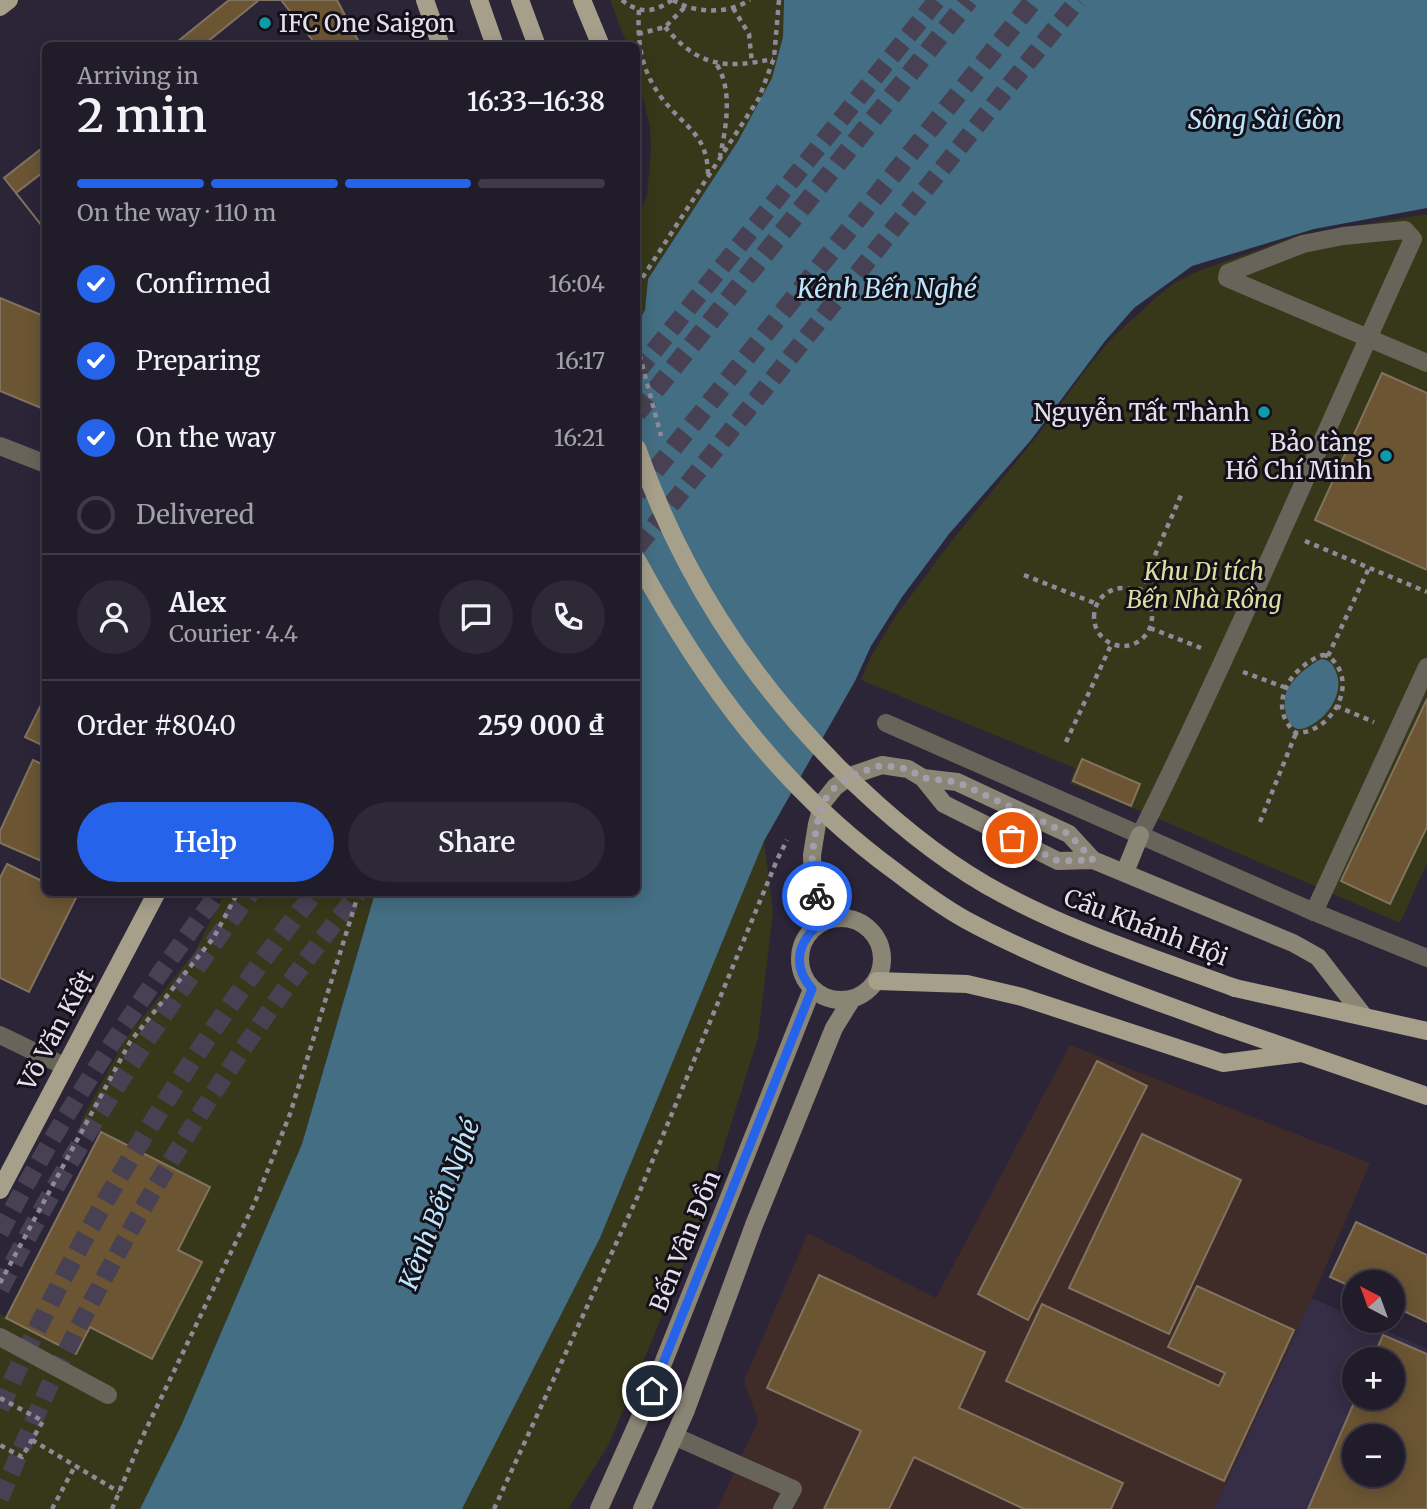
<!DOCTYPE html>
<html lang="en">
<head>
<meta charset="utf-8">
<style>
  :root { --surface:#211c2a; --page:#2d2936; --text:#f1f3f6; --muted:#a2a1a8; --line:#3e3a47; --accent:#2563eb }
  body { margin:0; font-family:Merriweather,serif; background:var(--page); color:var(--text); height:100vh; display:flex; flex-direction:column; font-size:26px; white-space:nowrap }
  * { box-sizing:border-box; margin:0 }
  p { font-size:23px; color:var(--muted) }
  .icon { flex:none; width:38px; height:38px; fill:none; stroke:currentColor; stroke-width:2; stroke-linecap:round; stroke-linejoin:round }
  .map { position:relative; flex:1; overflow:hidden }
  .panel { position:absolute; left:42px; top:42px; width:598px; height:854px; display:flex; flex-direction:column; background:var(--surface); border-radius:10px; box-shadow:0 4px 18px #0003,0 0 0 2px var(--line) }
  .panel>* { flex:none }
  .needle { width:46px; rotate:319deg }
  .controls { position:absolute; left:1342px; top:1270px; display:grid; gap:14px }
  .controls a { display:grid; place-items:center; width:63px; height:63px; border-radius:50%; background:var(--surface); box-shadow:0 4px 18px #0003,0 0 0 2px var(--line); font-size:35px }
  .pin { position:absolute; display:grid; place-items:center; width:60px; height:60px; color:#fff; margin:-30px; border:4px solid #fff; border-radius:50%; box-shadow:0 2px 7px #0007 }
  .courier { position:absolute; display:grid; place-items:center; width:70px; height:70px; margin:-35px; border:5px solid #2563eb; border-radius:50%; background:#fff; color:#222; box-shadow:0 2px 9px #0007 }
  .headline em { font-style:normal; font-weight:600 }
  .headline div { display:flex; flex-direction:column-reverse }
  .headline { display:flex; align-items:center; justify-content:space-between; height:119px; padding:0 35px }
  h1 { font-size:46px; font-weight:600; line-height:52px }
  .bar { display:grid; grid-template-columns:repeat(4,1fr); gap:10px 7px; align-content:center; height:84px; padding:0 35px }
  .bar i { height:9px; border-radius:5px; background:var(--line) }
  .bar .on { background:var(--accent) }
  .bar p { grid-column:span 4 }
  .line { display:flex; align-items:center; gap:18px; padding:0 35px; border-top:2px solid var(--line) }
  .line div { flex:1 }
  .round { display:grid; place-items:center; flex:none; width:74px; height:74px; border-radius:37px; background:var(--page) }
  ol { padding:0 35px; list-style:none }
  li { display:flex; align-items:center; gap:21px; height:77px }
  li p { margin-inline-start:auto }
  li .icon { padding:7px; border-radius:50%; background:var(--accent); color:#fff; stroke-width:4 }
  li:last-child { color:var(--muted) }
  li i { width:38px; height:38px; border:4px solid var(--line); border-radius:50% }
  .button { display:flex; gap:14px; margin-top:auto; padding:14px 35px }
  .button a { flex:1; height:80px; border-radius:42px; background:var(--accent); color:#fff; font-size:28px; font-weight:600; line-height:80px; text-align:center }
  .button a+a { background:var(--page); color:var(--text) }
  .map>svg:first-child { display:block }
</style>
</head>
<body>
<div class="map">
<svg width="1427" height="1509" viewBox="0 0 1427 1509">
  <rect width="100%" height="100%" fill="#2c2538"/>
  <path fill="#362d46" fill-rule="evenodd" d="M1312,1298L1354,1317V1321H1364L1427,1349V1509H1214ZM1354,1360H1393V1398H1354ZM1354,1437H1393V1475H1354Z"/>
  <path fill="#3f2b28" d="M1070,1045L1370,1163L1312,1298L1214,1509H717L758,1421L744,1381L808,1233L936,1298Z"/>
  <path fill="#363819" d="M610,0H784L783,37L772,78L738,141L648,279L645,310L637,324V223L647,195L651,151L650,127L637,75V46L627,45Z
    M1427,214V863L1400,923L1150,815L1070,783L1075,768L861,680L870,658L895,617L950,543L1038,435L1087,368L1114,336L1160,294L1176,282L1201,270L1300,235Z
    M764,841L773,911L758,1038L698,1229L609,1444L568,1509H462L600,1238Z
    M225,893H375L302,1144L181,1426L140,1509H0V1314L76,1353L90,1327L152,1359L202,1263L178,1250L101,1132L81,1121L126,1038L194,953Z"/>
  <path fill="#446e83" d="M784,0H1427V208L1314,229L1192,266L1134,308L1105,341L1031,440L949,534L902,597L871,646L855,681L764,841L600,1238L462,1509H140L181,1426L302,1144L375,893L637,892V324L645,310L648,279L738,141L772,78L783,37Z
    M1321,659C1330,660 1333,664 1336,672C1345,693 1327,720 1305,728C1287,735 1282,704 1286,693C1292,678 1308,666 1321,659Z"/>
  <path fill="#6b5533" stroke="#81735f" stroke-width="2" fill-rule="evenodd" d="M229,0H337L361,46H172Z
    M259,0H281L317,46H202Z
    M46,145V231L4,178Z
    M46,170V231L16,193Z
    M0,298L46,317V410L0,391Z
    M1382,373L1427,393V570L1315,520Z
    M46,695V747L25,737Z
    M1427,699V827L1390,904L1341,881Z
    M1082,759L1140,784L1131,806L1073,781Z
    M33,760L46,766V863L0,843V831Z
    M7,864L46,883V892H65L76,898L29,992L0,978V878Z
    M1097,1061L1147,1086L1028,1320L978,1294Z
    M101,1132L210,1187L178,1250L202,1262L152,1359L90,1327L76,1354L6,1318Z
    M1142,1134L1241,1180L1169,1334L1069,1288Z
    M1356,1222L1427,1255V1322L1393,1306V1283H1354V1288L1330,1277Z
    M819,1275L985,1352L959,1408L1123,1483L1111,1509H1024L914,1457L889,1509H824L861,1431L767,1388Z
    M1197,1286L1294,1330L1224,1481L1006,1381L1042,1304L1219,1386L1225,1373L1168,1347Z
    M1383,1335L1427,1354V1509H1308L1356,1398H1393V1360H1372ZM1354,1437H1393V1475H1354Z"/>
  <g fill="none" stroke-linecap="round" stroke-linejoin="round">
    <path stroke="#484153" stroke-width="18" stroke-dasharray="18 9" stroke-linecap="butt" d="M637,372L937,0
      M637,547L1078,0
      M0,1233C62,1113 138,1001 219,892
      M0,1498C16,1462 31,1426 47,1391C131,1214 236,1045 359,892"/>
    <path stroke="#484153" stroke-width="19" stroke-dasharray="19 10" stroke-linecap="butt" d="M637,413L969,0
      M637,493L1034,0
      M0,1289C73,1146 156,1020 251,892
      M0,1408C80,1228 192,1046 315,892"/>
    <path stroke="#8f8a99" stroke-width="4.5" stroke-dasharray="5 5" stroke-linecap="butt" d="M622,0C639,14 654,13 672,0
      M673,0C695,14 728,14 750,0
      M733,8L749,34L752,63
      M639,10C637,42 641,70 661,97C685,129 709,133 708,179
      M665,27C699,67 724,69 773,59
      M638,34L665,27L685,7
      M717,65C733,91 726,128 720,156
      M637,286L759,98L774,58L779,0
      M1305,541L1427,592
      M1024,575L1097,604
      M1094 617a29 29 0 1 1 58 0a29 29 0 1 1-58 0Z
      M1139,592L1182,493
      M1150,628L1201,648
      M1323,655L1328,656C1361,680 1333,733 1296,733C1265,706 1291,666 1323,655Z
      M1328,656L1369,568
      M1243,672L1284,687
      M1336,706L1374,722
      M1066,742L1112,643
      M1260,822L1296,733
      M0,1283L130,1042L214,937L238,892
      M0,1398L43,1421L22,1457L0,1445
      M32,1440L119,1492
      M52,1509L75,1466
      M112,1509L141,1440L255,1202L290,1114L359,892
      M494,1509L637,1198L777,860L787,840"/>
    <path stroke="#68645a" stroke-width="18" d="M886,723L1140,835C1237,640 1322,438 1413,239L1405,230L1343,236L1303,244L1228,273L1227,278L1427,363
      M1314,912L1427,667
      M0,1337L108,1395
      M674,1436L793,1489L782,1509"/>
    <path stroke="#68645a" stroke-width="18" d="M0,446L46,464
      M1140,835L1314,912L1427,958
      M0,1035L64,1066"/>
    <path stroke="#8b8576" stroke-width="18" d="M923,778L957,782L1069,834L1093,860
      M1125,872L1140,835
      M800 959a41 41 0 1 1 82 0a41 41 0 1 1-82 0Z
      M823,921L813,884L812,855L817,824L823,802L835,787L850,776L882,765L908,769L923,778L944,804L1058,861L1093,860L1293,943L1318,957L1363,1015
      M599,1509L652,1391L812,989
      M642,1509L686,1410L754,1225L834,1028L852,999"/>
    <path stroke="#a69f8a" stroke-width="18" d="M425,0L441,46
      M479,0L495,46
      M520,0L537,46
      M582,0L601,46
      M0,7L9,0
      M877,981L967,984L1022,997L1223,1063L1301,1053
      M1235,988L1427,1031
      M1221,1025L1427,1096
      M0,1190L157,892"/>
    <path stroke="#8f8a99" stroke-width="4.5" stroke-dasharray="5 5" stroke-linecap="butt" d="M637,345L661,436"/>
    <path stroke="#a69f8a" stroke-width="18" d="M637,448C680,571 746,674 838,767C883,812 931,853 986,885C1065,930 1151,957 1235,988
      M637,560C703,683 782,789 896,872C918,889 941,906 966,920C1047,964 1135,993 1221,1025"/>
  </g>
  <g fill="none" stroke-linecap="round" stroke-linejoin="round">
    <path stroke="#a49fad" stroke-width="7" stroke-dasharray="0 12.6" d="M817,896L814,884L812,855L817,824L823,802L835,787L850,776L882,765L908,769L923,778L957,782L1069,834L1093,860L1058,861L1012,838"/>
    <path stroke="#2563eb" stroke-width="9" d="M652,1391L812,989C790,964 799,939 823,921L817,896"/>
  </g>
  <g fill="#0f9aa8" stroke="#131019" stroke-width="2.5">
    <circle cx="265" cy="23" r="7"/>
    <circle cx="1264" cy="412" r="7"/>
    <circle cx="1386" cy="456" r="7"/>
  </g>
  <g text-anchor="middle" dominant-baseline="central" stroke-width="6" stroke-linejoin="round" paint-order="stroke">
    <g font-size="24" fill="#e4e0ec" stroke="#131019" text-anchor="end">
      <text x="279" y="23" text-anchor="start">IFC One Saigon</text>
      <text x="1250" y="412">Nguyễn Tất Thành</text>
      <text x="1372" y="442">Bảo tàng<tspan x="1372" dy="28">Hồ Chí Minh</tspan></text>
    </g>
    <g font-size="24" font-style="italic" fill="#dce19e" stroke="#131019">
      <text x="1204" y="571">Khu Di tích<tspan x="1204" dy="28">Bến Nhà Rồng</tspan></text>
    </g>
    <g font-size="24" fill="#e4e0ec" stroke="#131019">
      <text transform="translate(1146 927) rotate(21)">Cầu Khánh Hội</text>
      <text transform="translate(56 1030) rotate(-62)">Võ Văn Kiệt</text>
      <text transform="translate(685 1241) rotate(-68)">Bến Vân Đồn</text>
    </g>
    <g font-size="26" font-style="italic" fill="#bde6fc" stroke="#131019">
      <text x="1265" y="119">Sông Sài Gòn</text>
      <text x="887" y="288">Kênh Bến Nghé</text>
      <text transform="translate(439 1204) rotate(-69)">Kênh Bến Nghé</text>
    </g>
  </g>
</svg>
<div class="controls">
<a><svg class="needle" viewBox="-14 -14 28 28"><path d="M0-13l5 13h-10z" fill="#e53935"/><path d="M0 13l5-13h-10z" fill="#a2a1a8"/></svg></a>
<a>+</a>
<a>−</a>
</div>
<div class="pin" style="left:1012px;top:838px;background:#ea580c"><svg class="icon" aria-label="bag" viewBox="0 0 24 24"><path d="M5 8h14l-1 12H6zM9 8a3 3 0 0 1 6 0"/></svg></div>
<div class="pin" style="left:652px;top:1391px;background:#1f2937"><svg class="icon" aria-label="home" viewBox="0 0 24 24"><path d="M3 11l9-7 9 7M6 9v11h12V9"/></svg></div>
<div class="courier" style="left:817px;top:896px"><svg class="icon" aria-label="bike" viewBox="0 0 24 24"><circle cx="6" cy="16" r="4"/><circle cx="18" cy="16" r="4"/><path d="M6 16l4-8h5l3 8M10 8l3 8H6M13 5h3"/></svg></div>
<section class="panel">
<div class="headline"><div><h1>2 min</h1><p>Arriving in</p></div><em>16:33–16:38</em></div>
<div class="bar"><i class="on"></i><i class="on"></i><i class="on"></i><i></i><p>On the way · 110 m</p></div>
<ol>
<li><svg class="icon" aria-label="check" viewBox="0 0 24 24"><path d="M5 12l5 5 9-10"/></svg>Confirmed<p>16:04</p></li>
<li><svg class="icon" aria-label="check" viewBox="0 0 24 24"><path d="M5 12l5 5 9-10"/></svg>Preparing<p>16:17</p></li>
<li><svg class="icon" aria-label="check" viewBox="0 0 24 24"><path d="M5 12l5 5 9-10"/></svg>On the way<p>16:21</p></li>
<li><i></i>Delivered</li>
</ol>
<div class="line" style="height:126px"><a class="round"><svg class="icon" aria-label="person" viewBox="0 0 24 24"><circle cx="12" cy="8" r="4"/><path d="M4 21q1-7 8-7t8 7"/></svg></a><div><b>Alex</b><p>Courier · 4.4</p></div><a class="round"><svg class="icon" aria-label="chat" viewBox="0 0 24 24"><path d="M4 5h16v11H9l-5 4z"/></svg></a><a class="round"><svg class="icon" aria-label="phone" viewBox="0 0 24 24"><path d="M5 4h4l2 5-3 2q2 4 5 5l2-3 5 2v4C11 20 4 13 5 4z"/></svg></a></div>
<div class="line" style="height:91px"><div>Order #8040</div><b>259 000 ₫</b></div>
<div class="button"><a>Help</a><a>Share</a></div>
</section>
</div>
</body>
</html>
